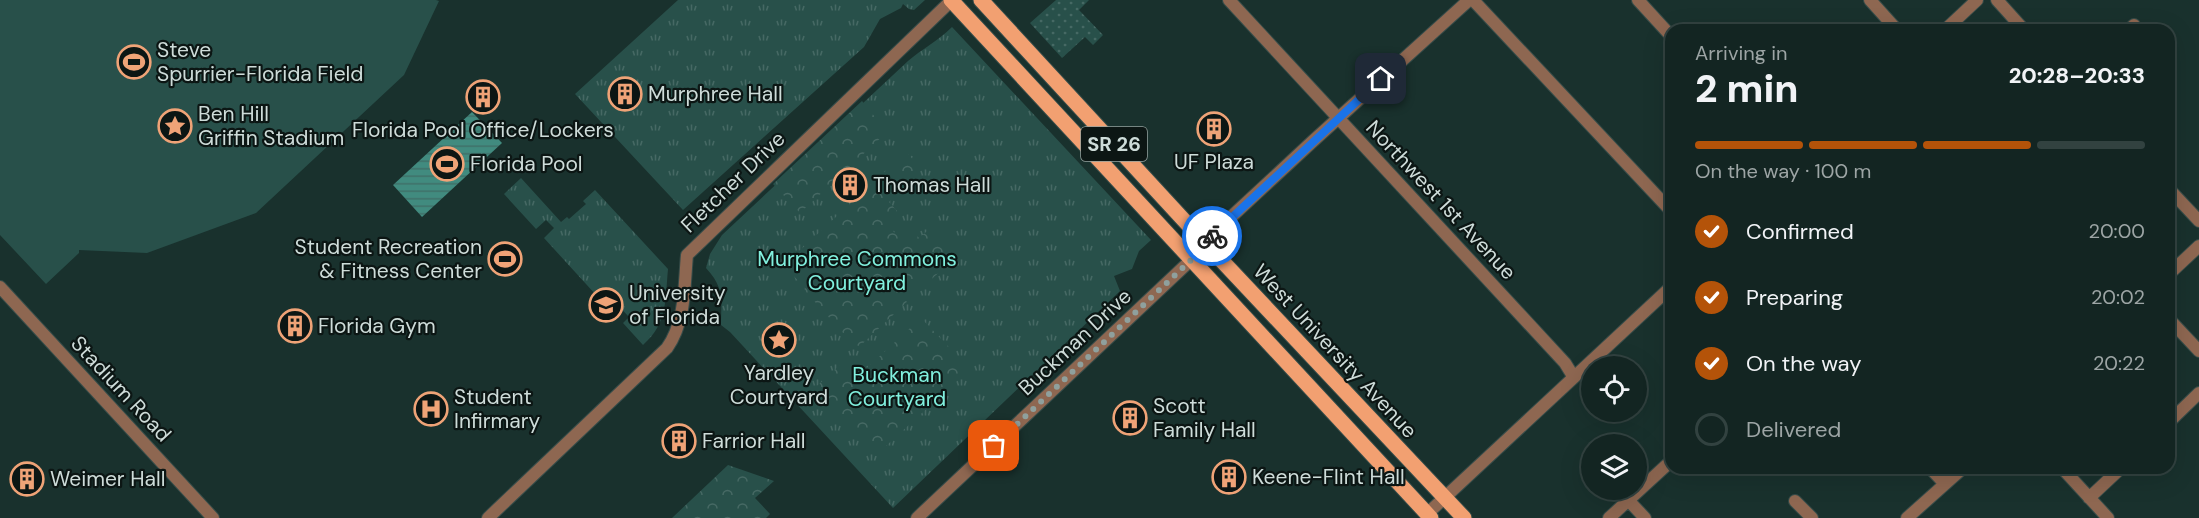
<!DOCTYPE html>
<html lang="en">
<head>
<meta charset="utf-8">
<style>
  :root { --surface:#132522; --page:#20312f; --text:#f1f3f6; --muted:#9da5a5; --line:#324240; --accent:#b45309 }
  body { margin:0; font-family:"DM Sans",sans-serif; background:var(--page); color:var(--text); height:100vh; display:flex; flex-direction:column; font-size:22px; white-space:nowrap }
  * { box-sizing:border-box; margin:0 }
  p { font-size:20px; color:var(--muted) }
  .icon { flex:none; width:33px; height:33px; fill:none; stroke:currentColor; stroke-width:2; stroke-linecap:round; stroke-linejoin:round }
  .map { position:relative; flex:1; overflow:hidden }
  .details { position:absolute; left:1665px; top:24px; width:510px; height:450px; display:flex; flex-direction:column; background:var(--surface); border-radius:18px; box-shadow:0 6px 24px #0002,0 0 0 2px var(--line) }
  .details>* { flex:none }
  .controls { position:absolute; left:1581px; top:356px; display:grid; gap:12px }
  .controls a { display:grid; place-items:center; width:66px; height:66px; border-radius:50%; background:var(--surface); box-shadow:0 6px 24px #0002,0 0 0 2px var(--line); font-size:30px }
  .pin { position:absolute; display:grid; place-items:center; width:51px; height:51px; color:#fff; margin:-26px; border-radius:12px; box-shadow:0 3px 9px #0006 }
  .courier { position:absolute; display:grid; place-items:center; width:60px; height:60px; margin:-30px; border:4px solid #1a73e8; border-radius:50%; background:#fff; color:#222; box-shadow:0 2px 8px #0007 }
  .head em { font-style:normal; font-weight:800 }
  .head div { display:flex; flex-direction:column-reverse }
  .head { display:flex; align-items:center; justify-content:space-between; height:102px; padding:0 30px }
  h1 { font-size:39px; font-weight:800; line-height:45px }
  .bar { display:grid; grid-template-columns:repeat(4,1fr); gap:9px 6px; align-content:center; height:72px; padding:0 30px }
  .bar i { height:8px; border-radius:4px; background:var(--line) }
  .bar .active { background:var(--accent) }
  .bar p { grid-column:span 4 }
  ol { padding:0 30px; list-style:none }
  li { display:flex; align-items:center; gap:18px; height:66px }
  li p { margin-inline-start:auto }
  li .icon { padding:6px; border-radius:50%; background:var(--accent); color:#fff; stroke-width:4 }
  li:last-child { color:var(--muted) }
  li i { width:33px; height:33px; border:3px solid var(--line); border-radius:50% }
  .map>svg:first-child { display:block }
</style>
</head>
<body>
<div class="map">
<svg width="2199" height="518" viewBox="0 0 2199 518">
  <defs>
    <pattern id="grass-tufts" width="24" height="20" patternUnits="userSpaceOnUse" patternTransform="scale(1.5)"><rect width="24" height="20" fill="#28504a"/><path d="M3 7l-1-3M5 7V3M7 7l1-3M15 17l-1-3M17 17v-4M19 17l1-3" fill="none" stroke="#466964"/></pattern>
    <pattern id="forest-crowns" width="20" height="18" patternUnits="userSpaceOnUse" patternTransform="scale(1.5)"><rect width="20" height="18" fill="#28504a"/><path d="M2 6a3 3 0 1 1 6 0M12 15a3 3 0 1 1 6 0" fill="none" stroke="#466964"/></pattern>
    <pattern id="garden-dots" width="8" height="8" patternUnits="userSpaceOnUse" patternTransform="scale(1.5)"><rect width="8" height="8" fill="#28504a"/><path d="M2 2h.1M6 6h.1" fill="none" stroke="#466964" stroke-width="1.8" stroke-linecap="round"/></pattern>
    <pattern id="water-rules" width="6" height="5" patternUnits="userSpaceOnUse" patternTransform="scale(1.5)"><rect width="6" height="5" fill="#418b7f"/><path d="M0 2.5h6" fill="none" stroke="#407169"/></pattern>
  </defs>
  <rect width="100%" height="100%" fill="#19312d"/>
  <path fill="url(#grass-tufts)" d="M678,0H925L914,10L909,9L903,4L901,8L880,19L864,47L683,210L575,94Z
    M952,27L1151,240L1139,251L1132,269L1114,276L1120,291L893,508L730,332L721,325C721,301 725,288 706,268L710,254L722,235L908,61C922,49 938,41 952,27Z
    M521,178L561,222L567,217L569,219L586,204L583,201L595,190L668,269C665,300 668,323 643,345L623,323L629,317L614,301L607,307L544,238L554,228L546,220L536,229L504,194Z"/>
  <path fill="url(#forest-crowns)" d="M862,101L887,132L800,213L773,184Z
    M906,152L922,169L889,202L897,211L885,222L902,241L913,231L919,238L933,226L959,254L923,287L921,285L918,287L913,286L907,292L908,297L905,300L907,302L860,346L854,345L804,290L805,288L789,271L787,272L782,267Z
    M921,318L970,369L875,456L817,393V386L842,363L856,378Z
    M728,465L774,481L755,498L770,514L766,518H672Z"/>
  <path fill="url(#garden-dots)" d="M1056,0H1089L1079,10L1103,35L1093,45L1085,37L1062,58L1030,23Z"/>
  <path fill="#28504a" d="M0,0H436L439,1L404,75L256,213L147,253L79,250V253L46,284L0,235Z"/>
  <path fill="url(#water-rules)" d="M472,112L502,143L422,217L393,185Z"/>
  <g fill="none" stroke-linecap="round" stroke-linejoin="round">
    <g stroke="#364c49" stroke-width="14">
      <path id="minor" d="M1229,0L1565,363L1573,376
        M1473,0L1671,211
        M1638,0L1671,36
        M1870,0L1897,30
        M1997,0L2024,30
        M1945,30L1977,0
        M2129,30L2134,25
        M2169,189L2199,221
        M2169,274L2199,246
        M0,287L213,518
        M2169,319L2199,351
        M2169,422L2199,393
        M1930,468L1945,484
        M2062,468L2108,518
        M2089,498L2121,468
        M1629,501L1645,518
        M1795,501L1812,518
        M1427,514L1671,287
        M488,518L667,348C686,321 684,286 687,255L952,0
        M917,518L1191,260L1217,230L1313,141L1469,0
        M1609,518L1671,461
        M1907,518L1963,468"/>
    </g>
    <g stroke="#364c49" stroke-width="17">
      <path id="primary" d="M951,0L1431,518
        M981,0L1192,229L1464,518"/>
    </g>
    <use href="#minor" stroke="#8e6751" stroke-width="12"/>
    <use href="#primary" stroke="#f2a071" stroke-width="15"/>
  </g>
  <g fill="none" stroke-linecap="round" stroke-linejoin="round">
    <path stroke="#8fa09d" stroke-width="6" stroke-dasharray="0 10.8" d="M994,446L1191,260L1212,236"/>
    <path stroke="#1a73e8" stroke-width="8" d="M1212,236L1381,79"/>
  </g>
  <defs>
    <g id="stadium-ring" transform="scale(1.725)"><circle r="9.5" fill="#0c1614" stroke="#efa377" stroke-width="1.5"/><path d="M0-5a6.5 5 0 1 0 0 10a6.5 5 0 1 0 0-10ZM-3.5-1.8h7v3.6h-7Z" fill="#efa377"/></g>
    <g id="building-ring" transform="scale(1.725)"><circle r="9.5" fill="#0c1614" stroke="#efa377" stroke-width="1.5"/><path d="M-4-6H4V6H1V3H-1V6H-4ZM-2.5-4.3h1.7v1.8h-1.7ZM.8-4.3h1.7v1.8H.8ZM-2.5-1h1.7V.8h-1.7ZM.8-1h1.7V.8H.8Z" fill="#efa377"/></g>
    <g id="sight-ring" transform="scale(1.725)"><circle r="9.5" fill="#0c1614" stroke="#efa377" stroke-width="1.5"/><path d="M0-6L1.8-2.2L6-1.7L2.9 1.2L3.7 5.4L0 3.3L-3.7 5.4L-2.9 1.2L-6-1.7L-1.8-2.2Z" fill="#efa377"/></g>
    <g id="university-ring" transform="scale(1.725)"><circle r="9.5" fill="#0c1614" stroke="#efa377" stroke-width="1.5"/><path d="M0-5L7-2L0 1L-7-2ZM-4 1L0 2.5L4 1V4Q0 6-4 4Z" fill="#efa377"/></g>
    <g id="hospital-ring" transform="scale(1.725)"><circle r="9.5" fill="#0c1614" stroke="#efa377" stroke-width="1.5"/><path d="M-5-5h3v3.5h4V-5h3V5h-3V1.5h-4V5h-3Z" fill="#efa377"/></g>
  </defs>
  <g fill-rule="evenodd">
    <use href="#stadium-ring" x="134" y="62"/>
    <use href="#building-ring" x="625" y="94"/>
    <use href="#building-ring" x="483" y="97"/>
    <use href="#sight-ring" x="175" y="126"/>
    <use href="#building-ring" x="1214" y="129"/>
    <use href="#stadium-ring" x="447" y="164"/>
    <use href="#building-ring" x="850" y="185"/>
    <use href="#stadium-ring" x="505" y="259"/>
    <use href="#university-ring" x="606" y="305"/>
    <use href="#building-ring" x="295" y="326"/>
    <use href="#sight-ring" x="779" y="340"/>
    <use href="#hospital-ring" x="431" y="409"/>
    <use href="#building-ring" x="1130" y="418"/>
    <use href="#building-ring" x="679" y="441"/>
    <use href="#building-ring" x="1229" y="477"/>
    <use href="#building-ring" x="27" y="479"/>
  </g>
  <g text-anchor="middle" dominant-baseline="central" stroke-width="4.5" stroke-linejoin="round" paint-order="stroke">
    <rect fill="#0c1614" stroke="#94a19e" stroke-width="1.5" x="1081" y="127" width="66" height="34" rx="4.5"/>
    <g font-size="20" font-weight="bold" fill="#cedcd9">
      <text x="1114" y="144">SR 26</text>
    </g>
    <g font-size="21" fill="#cedcd9" stroke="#0c1614" text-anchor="start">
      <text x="157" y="50">Steve<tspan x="157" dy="24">Spurrier-Florida Field</tspan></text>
      <text x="648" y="94">Murphree Hall</text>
      <text x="198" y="114">Ben Hill<tspan x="198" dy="24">Griffin Stadium</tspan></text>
      <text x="483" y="130" text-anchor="middle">Florida Pool Office/Lockers</text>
      <text x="1214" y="162" text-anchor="middle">UF Plaza</text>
      <text x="470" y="164">Florida Pool</text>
      <text x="873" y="185">Thomas Hall</text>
      <text x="482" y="247" text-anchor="end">Student Recreation<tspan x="482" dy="24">&amp; Fitness Center</tspan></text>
      <text x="629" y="293">University<tspan x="629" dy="24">of Florida</tspan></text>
      <text x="318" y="326">Florida Gym</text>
      <text x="779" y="373" text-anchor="middle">Yardley<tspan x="779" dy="24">Courtyard</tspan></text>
      <text x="454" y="397">Student<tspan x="454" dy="24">Infirmary</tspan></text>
      <text x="1153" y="406">Scott<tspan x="1153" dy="24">Family Hall</tspan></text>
      <text x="702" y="441">Farrior Hall</text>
      <text x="1252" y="477">Keene-Flint Hall</text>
      <text x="50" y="479">Weimer Hall</text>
    </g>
    <g font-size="21" fill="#cedcd9" stroke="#0c1614">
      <text transform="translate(733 182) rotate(-44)">Fletcher Drive</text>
      <text transform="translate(1441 200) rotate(47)">Northwest 1st Avenue</text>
      <text transform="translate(1075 342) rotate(-43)">Buckman Drive</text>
      <text transform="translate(1335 351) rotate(47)">West University Avenue</text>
      <text transform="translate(121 389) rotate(47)">Stadium Road</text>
    </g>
    <g font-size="21" fill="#81f0de" stroke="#0c1614">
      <text x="857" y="259">Murphree Commons<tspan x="857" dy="24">Courtyard</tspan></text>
      <text x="897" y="375">Buckman<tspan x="897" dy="24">Courtyard</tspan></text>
    </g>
  </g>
</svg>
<div class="controls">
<a><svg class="icon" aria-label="locate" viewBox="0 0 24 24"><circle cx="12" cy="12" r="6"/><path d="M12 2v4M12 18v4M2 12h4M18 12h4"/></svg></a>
<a><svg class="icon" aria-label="layers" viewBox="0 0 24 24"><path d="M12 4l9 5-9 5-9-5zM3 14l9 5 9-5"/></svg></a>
</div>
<div class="pin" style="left:994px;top:446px;background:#ea580c"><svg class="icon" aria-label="bag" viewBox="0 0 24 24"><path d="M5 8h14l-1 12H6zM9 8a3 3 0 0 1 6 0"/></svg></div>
<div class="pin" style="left:1381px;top:79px;background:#1f2937"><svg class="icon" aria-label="home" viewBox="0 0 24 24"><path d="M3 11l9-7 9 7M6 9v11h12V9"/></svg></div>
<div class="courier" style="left:1212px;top:236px"><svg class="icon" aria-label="bike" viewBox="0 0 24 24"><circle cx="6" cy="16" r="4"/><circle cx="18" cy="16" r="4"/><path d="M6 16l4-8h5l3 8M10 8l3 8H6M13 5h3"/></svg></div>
<section class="details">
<div class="head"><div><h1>2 min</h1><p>Arriving in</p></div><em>20:28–20:33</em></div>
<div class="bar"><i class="active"></i><i class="active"></i><i class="active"></i><i></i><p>On the way · 100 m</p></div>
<ol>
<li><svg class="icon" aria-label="check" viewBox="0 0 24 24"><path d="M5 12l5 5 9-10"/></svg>Confirmed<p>20:00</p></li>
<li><svg class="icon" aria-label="check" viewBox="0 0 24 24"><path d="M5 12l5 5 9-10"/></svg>Preparing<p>20:02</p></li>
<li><svg class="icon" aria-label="check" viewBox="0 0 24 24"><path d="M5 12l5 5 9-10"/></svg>On the way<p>20:22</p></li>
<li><i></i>Delivered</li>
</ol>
</section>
</div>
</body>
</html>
